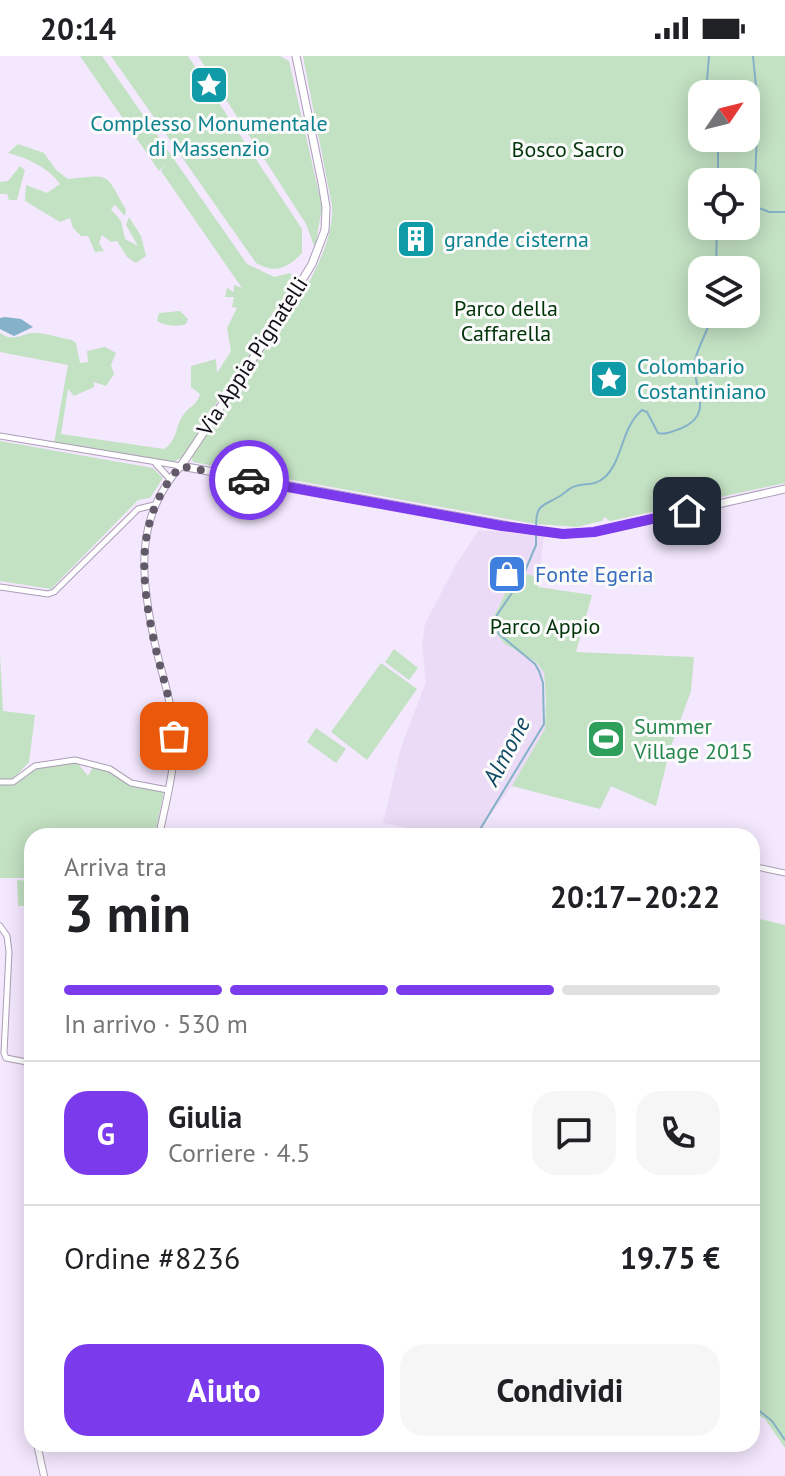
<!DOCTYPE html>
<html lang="it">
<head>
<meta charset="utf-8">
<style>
  :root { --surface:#fff; --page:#f6f6f6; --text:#202124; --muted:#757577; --line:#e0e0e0; --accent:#7c3aed }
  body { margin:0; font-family:"PT Sans",sans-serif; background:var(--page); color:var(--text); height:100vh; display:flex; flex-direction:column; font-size:30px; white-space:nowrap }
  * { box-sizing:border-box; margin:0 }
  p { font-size:26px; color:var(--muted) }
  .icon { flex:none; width:44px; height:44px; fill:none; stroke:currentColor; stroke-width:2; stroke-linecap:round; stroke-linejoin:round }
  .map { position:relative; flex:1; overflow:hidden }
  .panel { position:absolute; left:24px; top:772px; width:736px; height:624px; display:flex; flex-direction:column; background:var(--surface); border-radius:24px; box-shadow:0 4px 20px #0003 }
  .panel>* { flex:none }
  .needle { width:52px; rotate:55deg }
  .buttons { position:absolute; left:688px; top:24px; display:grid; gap:16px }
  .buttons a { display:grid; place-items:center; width:72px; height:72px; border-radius:16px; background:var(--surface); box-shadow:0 4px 20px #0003; font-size:40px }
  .pin { position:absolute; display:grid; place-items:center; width:68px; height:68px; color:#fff; margin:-34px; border-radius:16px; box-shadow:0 4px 12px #0006 }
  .courier { position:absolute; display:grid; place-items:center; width:80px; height:80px; margin:-40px; border:6px solid #7c3aed; border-radius:50%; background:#fff; color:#222; box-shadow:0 2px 10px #0007 }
  .summary em { font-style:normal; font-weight:800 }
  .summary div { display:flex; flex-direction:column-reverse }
  .summary { display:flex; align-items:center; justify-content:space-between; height:136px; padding:0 40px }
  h1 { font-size:52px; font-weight:800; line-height:60px }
  .bar { display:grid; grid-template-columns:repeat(4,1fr); gap:12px 8px; align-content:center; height:96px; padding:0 40px }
  .bar i { height:10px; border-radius:6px; background:var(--line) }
  .bar .active { background:var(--accent) }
  .bar p { grid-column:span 4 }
  .line { display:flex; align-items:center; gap:20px; padding:0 40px; border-top:2px solid var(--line) }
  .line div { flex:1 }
  .round { display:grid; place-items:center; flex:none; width:84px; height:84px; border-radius:24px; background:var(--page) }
  .primary-button { display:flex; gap:16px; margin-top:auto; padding:16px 40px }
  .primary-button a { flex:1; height:92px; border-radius:24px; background:var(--accent); color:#fff; font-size:32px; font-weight:800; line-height:92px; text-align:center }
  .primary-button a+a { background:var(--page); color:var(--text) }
  .status { display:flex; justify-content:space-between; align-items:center; height:56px; padding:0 40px; background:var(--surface); direction:ltr }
  .status svg { height:22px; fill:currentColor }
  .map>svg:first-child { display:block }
</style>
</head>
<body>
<div class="status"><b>20:14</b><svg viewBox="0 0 49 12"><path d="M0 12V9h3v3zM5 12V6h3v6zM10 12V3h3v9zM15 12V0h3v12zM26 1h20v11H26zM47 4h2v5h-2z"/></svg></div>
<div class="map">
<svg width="785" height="1420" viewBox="0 0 785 1420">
  <rect width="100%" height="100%" fill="#f4e8fe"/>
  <path fill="#ebdbf6" d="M479,474L544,480L539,521L515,516L493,563V573L505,588L536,606L544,616L545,673L512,730L480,773L457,780H446L383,767L401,691L426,626L422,589L425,568L455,510Z"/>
  <path fill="#c3e1c3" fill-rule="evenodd" d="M80,0H102L247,208L274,221L290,217L297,226L268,264L267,273L232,326H229L185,400L172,407L54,387L68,309L0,296V277C15,288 24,275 38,277C49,278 61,282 72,284L76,287L80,307L88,306L87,295L105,291L116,297L111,309L114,318L106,330L94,326V331L74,340L68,333L61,378L164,393C178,384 175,370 184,358C190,350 197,349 200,338L191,331V310L216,303L217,317L231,295L227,272L237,252L232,251L234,241H225L227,232L234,236V229L242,232L161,115L165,109L159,115Z
    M111,0H188L302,173V197C288,212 275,218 256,207Z
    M198,0H280L289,5L322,151L315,192L306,168Z
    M303,0H785V427L610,465L604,461L602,465L577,471L535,468L193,406L191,399L307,230C320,205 333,179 332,150ZM702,38H746V82H702ZM702,126H746V170H702ZM702,214H746V258H702Z
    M18,88L44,97L56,114L68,123C111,119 104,115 126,154L125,160L115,149L111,153L121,165L125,183L138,190L126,169L129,161L141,180L146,200L136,207L127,201L117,185L111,186L102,179L99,187L104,195L95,196L88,180H81L73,172L70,162L60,166L25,145L26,129L47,137L60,128C48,111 27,102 8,97Z
    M20,110L25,114L17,144H9L7,138H0V126L8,125Z
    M180,255L188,263L186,268C178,271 164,270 157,265L159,257Z
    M0,385L153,412L163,422L150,442L138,444L51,533L0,525Z
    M515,516L539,521L538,531L592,539L576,596L694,601L691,635L670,693L656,750L611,730L600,753L512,730L545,673L546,644L544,616L536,606L505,588L493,573V563Z
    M394,593L418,612L409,624L385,606Z
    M0,598L3,655L35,659L29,706L11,725L42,709L75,704L88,720L93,711L114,717L126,727L164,735L155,780H32V822H0Z
    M381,607L417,633L367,704L331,676Z
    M316,672L346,693L336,707L307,686Z
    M17,824L32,825V850H18Z
    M752,861L785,869V1392L765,1363L752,1355Z"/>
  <path fill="#86b2c9" d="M5,261L21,263L33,271L14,280L0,273V262Z"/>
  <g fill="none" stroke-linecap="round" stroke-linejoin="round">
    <path stroke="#86b2c9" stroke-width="2" d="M753,0L758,51L754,150L769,156H785
      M706,38L709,0
      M718,126V82
      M716,214L717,170
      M536,472C536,448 541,451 560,440C565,437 570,431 576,430C587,427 595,430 605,421C623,404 621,372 642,354L647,356L658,377C667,379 673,375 682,372C716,357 691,330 695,305C698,289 709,274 712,258
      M476,780L544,668L543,627L539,615L535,608L499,578L495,566L497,559L522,522L536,489V479
      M752,1349L772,1365L785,1384"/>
    <g stroke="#ab9db6" stroke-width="7">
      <path id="minor" d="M0,380L181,410
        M156,408L170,423
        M0,531L48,538L54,536L138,453L154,449
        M0,726H13L35,710L75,704L110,713L131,727L168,734
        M752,810L785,817
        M0,870L7,880L9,896L4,997L6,1002L32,1007"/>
    </g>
    <g stroke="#ab9db6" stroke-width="8">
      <path id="tertiary" d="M159,780C166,745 177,707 174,672C171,643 161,616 155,588C141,524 133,462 181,410
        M32,1300L30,1333L32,1357
        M37,1388L44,1420"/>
    </g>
    <g stroke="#ab9db6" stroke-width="9">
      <path id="secondary" d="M296,0L322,127L326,151L325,174L312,208L266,283L181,410L531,474L563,478L594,476L785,433"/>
    </g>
    <use href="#minor" stroke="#fff" stroke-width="5"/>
    <use href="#tertiary" stroke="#fff" stroke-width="6"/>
    <use href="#secondary" stroke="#fff" stroke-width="7"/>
  </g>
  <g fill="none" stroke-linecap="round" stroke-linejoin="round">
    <path stroke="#625a68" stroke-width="8" stroke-dasharray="0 14.4" d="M174,680C173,649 162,620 155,590C141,525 133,463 181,410L249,424"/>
    <path stroke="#7c3aed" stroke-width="10" d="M249,424L502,470L563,478L594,476L687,455"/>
  </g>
  <defs>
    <g id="sight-square" transform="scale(2)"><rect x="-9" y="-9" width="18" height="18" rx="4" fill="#0f9aa8" stroke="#fbfbfb"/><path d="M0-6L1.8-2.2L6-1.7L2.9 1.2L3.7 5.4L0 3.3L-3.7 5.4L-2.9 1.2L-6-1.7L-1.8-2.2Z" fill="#fff"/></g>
    <g id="building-square" transform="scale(2)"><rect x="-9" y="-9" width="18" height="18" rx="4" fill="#0f9aa8" stroke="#fbfbfb"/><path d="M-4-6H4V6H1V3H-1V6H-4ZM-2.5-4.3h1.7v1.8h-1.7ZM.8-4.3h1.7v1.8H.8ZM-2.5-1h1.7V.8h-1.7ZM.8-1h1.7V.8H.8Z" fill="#fff"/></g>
    <g id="shop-square" transform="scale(2)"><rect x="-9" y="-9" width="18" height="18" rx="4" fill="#3f7fe0" stroke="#fbfbfb"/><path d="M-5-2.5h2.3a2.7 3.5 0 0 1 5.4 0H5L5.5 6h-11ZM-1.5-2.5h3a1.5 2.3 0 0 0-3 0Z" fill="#fff"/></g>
    <g id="stadium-square" transform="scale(2)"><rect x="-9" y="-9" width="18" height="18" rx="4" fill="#2e9e5b" stroke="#fbfbfb"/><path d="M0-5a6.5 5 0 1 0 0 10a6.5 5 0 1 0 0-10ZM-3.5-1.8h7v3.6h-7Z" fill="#fff"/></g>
  </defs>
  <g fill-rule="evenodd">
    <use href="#sight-square" x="209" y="29"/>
    <use href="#building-square" x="416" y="183"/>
    <use href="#sight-square" x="609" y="323"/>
    <use href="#shop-square" x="507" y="518"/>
    <use href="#stadium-square" x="606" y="683"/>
  </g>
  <g text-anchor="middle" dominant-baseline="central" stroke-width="6" stroke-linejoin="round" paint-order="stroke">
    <g font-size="22" fill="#0d838f" stroke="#fbfbfb" text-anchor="start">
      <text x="209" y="67" text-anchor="middle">Complesso Monumentale<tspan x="209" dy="25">di Massenzio</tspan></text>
      <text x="444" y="183">grande cisterna</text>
      <text x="637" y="310">Colombario<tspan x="637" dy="25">Costantiniano</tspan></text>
    </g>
    <g font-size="22" fill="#013409" stroke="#fbfbfb">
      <text x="568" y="93">Bosco Sacro</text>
      <text x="506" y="252">Parco della<tspan x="506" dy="25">Caffarella</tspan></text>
      <text x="545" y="570">Parco Appio</text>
    </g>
    <g font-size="22" fill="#130e17" stroke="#fbfbfb">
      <text transform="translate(252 300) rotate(-57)">Via Appia Pignatelli</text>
    </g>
    <g font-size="22" fill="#366cbe" stroke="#fbfbfb" text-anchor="start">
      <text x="535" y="518">Fonte Egeria</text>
    </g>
    <g font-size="22" fill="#27864d" stroke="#fbfbfb" text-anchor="start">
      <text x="634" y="670">Summer<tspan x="634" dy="25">Village 2015</tspan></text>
    </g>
    <g font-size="24" font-style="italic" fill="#104962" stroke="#fbfbfb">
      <text transform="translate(506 695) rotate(-62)">Almone</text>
    </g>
  </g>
</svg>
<div class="buttons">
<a><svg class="needle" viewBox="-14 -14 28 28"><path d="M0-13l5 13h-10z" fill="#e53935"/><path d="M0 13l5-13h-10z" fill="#757577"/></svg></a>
<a><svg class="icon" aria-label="locate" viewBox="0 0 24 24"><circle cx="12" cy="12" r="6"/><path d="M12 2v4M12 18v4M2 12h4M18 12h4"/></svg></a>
<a><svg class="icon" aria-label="layers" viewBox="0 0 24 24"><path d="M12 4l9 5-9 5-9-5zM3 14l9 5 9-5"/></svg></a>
</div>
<div class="pin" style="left:174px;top:680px;background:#ea580c"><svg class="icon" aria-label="bag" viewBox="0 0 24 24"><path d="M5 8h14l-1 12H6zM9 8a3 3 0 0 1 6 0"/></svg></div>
<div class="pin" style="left:687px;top:455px;background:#1f2937"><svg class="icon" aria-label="home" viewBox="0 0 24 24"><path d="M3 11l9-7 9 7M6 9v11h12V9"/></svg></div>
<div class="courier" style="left:249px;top:424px"><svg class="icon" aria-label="car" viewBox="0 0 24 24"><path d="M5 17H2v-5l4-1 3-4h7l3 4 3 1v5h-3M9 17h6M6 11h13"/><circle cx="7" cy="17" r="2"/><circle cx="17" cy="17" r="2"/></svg></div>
<section class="panel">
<div class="summary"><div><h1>3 min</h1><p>Arriva tra</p></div><em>20:17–20:22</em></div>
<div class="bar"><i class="active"></i><i class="active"></i><i class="active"></i><i></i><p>In arrivo · 530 m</p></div>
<div class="line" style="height:144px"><b class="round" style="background:var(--accent);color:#fff">G</b><div><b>Giulia</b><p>Corriere · 4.5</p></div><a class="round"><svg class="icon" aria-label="chat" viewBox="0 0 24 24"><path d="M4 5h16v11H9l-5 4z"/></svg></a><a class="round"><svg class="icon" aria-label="phone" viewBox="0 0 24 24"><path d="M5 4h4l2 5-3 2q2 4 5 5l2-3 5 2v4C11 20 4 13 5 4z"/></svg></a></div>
<div class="line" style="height:104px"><div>Ordine #8236</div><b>19.75 €</b></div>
<div class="primary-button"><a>Aiuto</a><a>Condividi</a></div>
</section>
</div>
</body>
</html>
